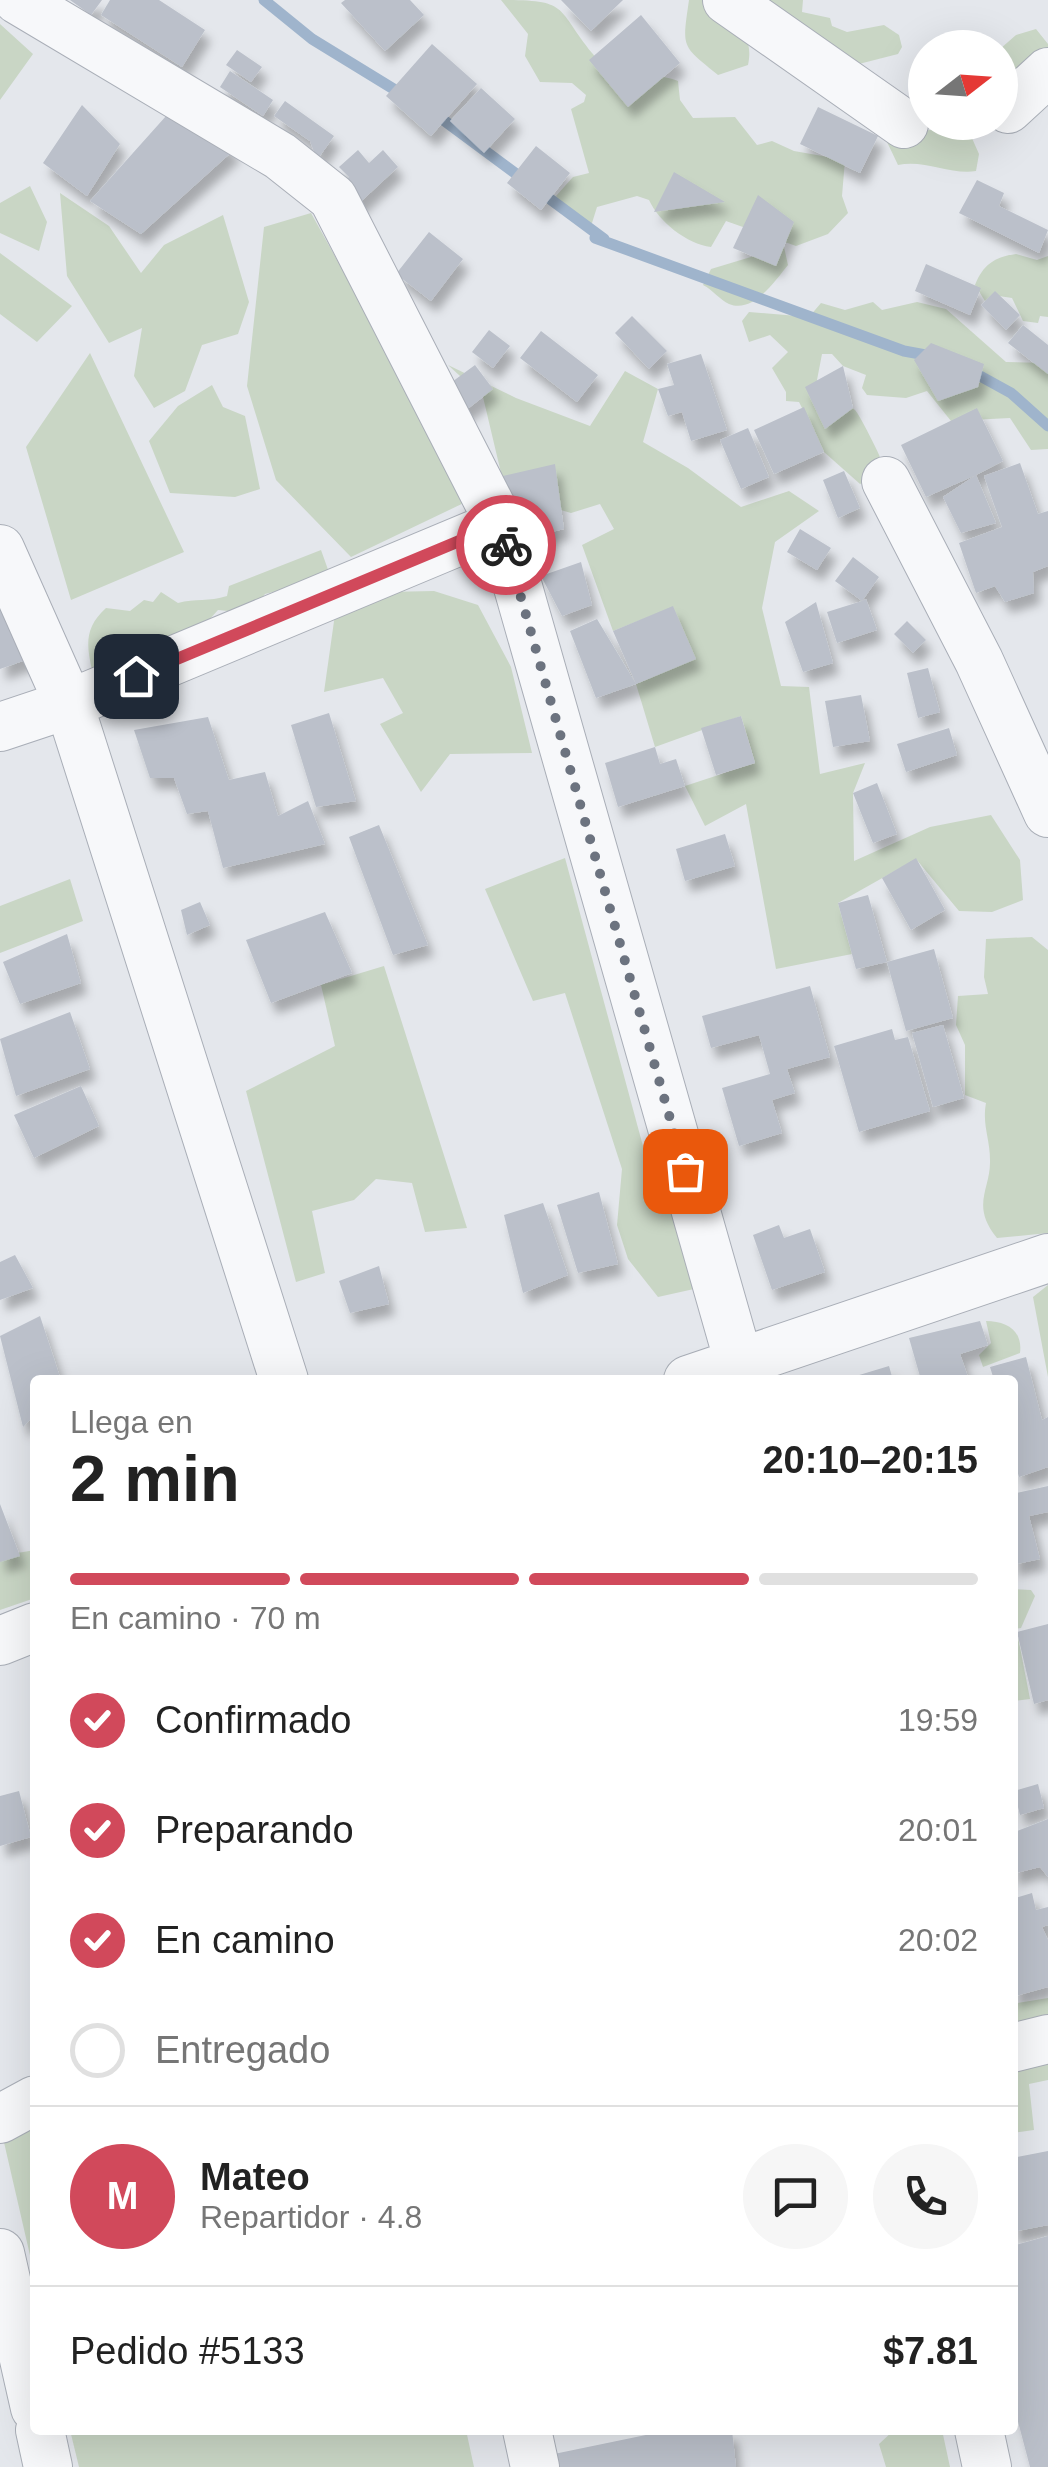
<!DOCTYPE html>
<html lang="es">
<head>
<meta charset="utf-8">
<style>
  :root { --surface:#fff; --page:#f6f6f6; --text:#222; --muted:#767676; --line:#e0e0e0; --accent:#d1495b }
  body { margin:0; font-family:Helvetica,sans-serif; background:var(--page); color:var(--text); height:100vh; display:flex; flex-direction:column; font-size:38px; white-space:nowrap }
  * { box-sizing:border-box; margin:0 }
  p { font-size:32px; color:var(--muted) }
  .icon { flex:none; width:55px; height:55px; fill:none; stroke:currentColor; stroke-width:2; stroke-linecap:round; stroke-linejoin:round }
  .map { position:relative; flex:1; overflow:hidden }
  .details { position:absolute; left:30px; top:1375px; width:988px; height:1060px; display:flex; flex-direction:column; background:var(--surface); border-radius:10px; box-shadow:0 10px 40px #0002 }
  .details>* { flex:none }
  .needle { width:65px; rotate:73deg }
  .buttons { position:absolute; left:908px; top:30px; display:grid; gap:20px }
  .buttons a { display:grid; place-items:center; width:110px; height:110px; border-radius:50%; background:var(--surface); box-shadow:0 10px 40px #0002; font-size:50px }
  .pin { position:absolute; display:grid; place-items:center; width:85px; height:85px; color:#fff; margin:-42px; border-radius:20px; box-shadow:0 5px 15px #0006 }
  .courier { position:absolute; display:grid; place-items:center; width:100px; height:100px; margin:-50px; border:8px solid #d1495b; border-radius:50%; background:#fff; color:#222; box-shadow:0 2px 12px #0007 }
  .summary em { font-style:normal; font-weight:700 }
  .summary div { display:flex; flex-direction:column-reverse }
  .summary { display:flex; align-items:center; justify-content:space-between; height:170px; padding:0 40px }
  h1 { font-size:65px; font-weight:700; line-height:75px }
  .bar { display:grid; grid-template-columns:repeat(4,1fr); gap:15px 10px; align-content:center; height:120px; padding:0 40px }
  .bar i { height:12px; border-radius:8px; background:var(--line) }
  .bar .current { background:var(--accent) }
  .bar p { grid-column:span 4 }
  .line { display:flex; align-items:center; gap:25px; padding:0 40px; border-top:2px solid var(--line) }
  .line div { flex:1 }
  .round { display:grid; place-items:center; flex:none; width:105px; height:105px; border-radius:52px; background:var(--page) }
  ol { padding:0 40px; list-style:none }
  li { display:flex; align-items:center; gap:30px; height:110px }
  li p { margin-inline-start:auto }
  li .icon { padding:10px; border-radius:50%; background:var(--accent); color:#fff; stroke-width:4 }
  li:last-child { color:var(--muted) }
  li i { width:55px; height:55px; border:5px solid var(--line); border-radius:50% }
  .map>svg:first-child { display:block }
</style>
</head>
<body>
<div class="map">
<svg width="1048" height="2467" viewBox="0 0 1048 2467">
  <defs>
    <filter id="shadow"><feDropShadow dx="6" dy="11" stdDeviation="5" flood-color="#0004"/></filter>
  </defs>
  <rect width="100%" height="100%" fill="#e4e7ec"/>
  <path fill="#c9d6c5" d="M501,0C570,0 555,7 592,53C596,57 597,63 601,66C616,76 658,72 678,81L680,100L693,118L735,117L757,145L772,141L794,151L845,160L842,196L848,213L828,234L796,246L726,221L711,247C687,244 659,222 649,200L637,196L597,207L592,223L572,222L556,196L573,177L589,173L571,109L584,102L586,95L572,83L540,82L525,56L528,34Z
    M689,0H710C733,20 755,32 748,65L718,75C681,45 682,49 689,0Z
    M761,0H803L802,12L830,18L832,26L847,32L884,25L899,35L902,47L898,54L851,66Z
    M0,24L33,54L0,100Z
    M1036,29L1048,44V67L1012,72L1000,97V49L1016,35Z
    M943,123H978L971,136L979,154L976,171C950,175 924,159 898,165L887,142L894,132L931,130Z
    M30,186L47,222L39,251L0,233V203Z
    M60,193L109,226L141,273L164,245L223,215L249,302L238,334L202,345L185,391L154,408L134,376L142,328L109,343L67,276Z
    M311,213L470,500L351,557L276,480L247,386L264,227Z
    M784,247L788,265C775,281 753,314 729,304C720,300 713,290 703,285L711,269Z
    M0,253L72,306L37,342L0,314Z
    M1016,254L1037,260L1048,256V317L1040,316L1038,323L1023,321L1012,298L999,296L985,301L975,285C983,265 994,257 1016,254Z
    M873,302L882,310L917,302L946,309L1006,362L1048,363V449L1031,450L1010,418L951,421L927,391L906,398L867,395L862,388L866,375L843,366L832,354H822L817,380C826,394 842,399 855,410C860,415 885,465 887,474L860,484L824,452L799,402L786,401V392L772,368L788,352L770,335L749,342L742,321L749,312L809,317L821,303L845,310Z
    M90,353L184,552L71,600L26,447Z
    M448,365L516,398L590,426L625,371L658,389L643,442L688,468L741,507L789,491L819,511L775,542L762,608L781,686L809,687L820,774L865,763L853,793L854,861L930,827L991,815L1020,860L1023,900L992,912L959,911L916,859L838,903L852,954L776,969L746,804L705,826L685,786L755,763L741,716L655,747L636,684L695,658L673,607L613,631L582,545L614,529L600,504L571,513L506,494L483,397Z
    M212,385L223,407L245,416L260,489L235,497L170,493L149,441L178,406Z
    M321,550L331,578L265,594L257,605L238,612L218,610L208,621L92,670C86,644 85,627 106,608L130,611L144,600L153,602L161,592L178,603C195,598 209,602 227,596L229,586Z
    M434,591L478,605L511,667L532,753L450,754L421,792L380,724L403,713L383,678L324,692L338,593Z
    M565,858L650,1172L673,1198L703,1287L658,1297L628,1259L617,1225L622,1169L565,993L533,1001L485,889Z
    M70,879L83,921L0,953V906Z
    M1032,937L1048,950V1233L997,1238C970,1205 991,1189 990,1160C990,1139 982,1125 986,1103L965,1095V1045L956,1025L958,996L988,994L984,977L986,939Z
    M384,966L467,1228L425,1232L412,1183L376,1179L354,1200L312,1211L325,1273L296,1282L246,1091L335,1046L321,985Z
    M1048,1285V1377L1033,1297Z
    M986,1321C1006,1321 1023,1330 1020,1353L983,1367L979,1355L991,1343Z
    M35,1550V1598L0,1610V1556Z
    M1013,1589L1031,1590L1035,1596L1021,1628L1013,1629Z
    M1013,1632H1017L1030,1699L1013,1701Z
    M1048,1998V2034L1013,2044L1012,2004Z
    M1048,2054V2080L1029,2084L1034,2130L1013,2133V2060Z
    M35,2097V2277L0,2125Z
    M70,2430H466L474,2467H79Z
    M894,2430H942L950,2467H886L879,2444Z"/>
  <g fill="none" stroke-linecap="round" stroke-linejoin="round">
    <path stroke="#9fb4cc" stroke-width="11" d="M264,0L312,39L405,96
      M434,113L604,239
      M595,238L904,351L931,356
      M971,371L1011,393L1048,426"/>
  </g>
  <path fill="#bbc0ca" filter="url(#shadow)" d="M70,0H102L91,15Z
    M110,0H159L205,30L182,67L101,15Z
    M345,0H410L424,15L385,51L341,3Z
    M561,0H623L591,31Z
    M641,15L680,63L628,107L589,60Z
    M432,44L477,84L431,136L386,96Z
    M237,50L262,67L251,82L226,65Z
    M230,71L273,100L263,116L220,87Z
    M481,88L515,119L484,153L450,121Z
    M285,101L334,136L317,160L310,141L274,116Z
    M82,105L120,144L87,196L43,163Z
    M175,106L235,149L141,234L90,201Z
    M818,107L878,136L860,173L800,144Z
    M536,146L570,173L541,210L507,183Z
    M358,150L369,163L383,150L398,167L354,208L337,188L349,177L339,167Z
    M674,172L725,202L654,212Z
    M977,180L1004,193L999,206L1048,230L1039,253L959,213Z
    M758,195L794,222L776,266L733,248Z
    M429,232L463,259L431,301L396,274Z
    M926,264L981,288L970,315L915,291Z
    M995,291L1020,315L1006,330L981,305Z
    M632,316L667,351L649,369L615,333Z
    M1023,325L1048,345V374L1008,343Z
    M489,330L510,346L493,368L472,352Z
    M541,331L598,375L577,402L520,358Z
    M931,343L984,364L978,387L938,401L914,360Z
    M701,354L727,430L691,441L682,412L668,416L658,389L674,385L667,364Z
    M475,365L493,389L460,415L441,390Z
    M843,366L853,408L825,429L805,387Z
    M804,407L824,452L774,474L754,430Z
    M977,408L1003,461L976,475L996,523L961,533L943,497L976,475L926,497L901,445Z
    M748,428L769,477L741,489L720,440Z
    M1020,463L1038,514L1048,511V566L1033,572L1034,593L1005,602L995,586L976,593L959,543L1002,527L984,476Z
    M555,464L564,529L515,541L490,479Z
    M844,471L860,508L838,518L823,480Z
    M800,529L831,548L817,570L787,552Z
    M853,557L879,577L862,601L866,599L877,630L837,643L827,612L862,601L835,581Z
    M581,562L592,605L562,616L541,576Z
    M0,579L40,655L0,669Z
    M816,602L833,663L803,672L785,622Z
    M673,606L696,659L636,684L596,698L570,631L597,619L636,684L613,631Z
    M907,621L926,640L913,653L894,634Z
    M928,668L940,712L918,718L907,673Z
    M861,695L870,741L833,747L825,701Z
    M329,713L356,801L316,807L291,725Z
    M741,716L755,763L716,775L701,728Z
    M208,717L229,780L265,772L278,816L308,801L325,844L223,868L208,811L187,814L174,778H150L134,730Z
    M949,728L957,755L906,772L897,744Z
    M655,747L660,764L676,759L685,786L618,807L605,763Z
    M877,783L897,834L873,843L853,793Z
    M379,825L428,945L393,955L349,837Z
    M725,834L735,866L685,881L676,849Z
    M916,858L945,910L911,930L882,878Z
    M868,895L887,962L856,969L838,903Z
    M200,902L210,925L187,935L181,910Z
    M325,912L352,973L271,1003L246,940Z
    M67,934L81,983L20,1004L3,962Z
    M934,949L953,1018L906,1031L887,962Z
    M810,986L830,1057L787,1069L795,1093L772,1100L782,1133L739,1146L722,1088L770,1074L759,1035L711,1048L702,1016Z
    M70,1012L90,1069L16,1096L0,1039Z
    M943,1025L964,1098L933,1107L912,1033Z
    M892,1029L895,1040L908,1037L930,1111L859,1132L834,1046Z
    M81,1086L99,1126L34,1158L14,1115Z
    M599,1192L618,1264L578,1273L557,1205Z
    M543,1203L568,1275L523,1293L504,1215Z
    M779,1225L784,1238L810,1229L825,1272L772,1290L753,1235Z
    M15,1255L33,1288L0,1300V1262Z
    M379,1266L389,1304L350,1313L339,1281Z
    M40,1316L61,1380H35V1415L23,1427L0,1336Z
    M980,1321L988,1345L960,1354L969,1380H921L909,1338Z
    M1026,1357L1042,1420L1048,1417V1467L1019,1477L1012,1453V1380H994L990,1367Z
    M889,1366L893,1380H846V1379Z
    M1048,1486V1512L1029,1516L1040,1559L1012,1565V1494Z
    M0,1504L20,1556L0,1562Z
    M1048,1624V1700L1034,1704L1017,1632Z
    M1038,1784L1044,1808L1020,1815L1014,1791Z
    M19,1791L31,1837L0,1846V1796Z
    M1048,1819V1877L1040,1867L1012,1874V1833Z
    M1032,1893L1036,1910L1048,1907V1925L1042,1927L1048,1940V1987L1012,1997V1899Z
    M1048,2151V2225L1012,2232V2158Z
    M1048,2236V2467H1030L1012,2399V2246Z
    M670,2430H732L736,2467H557L554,2454Z"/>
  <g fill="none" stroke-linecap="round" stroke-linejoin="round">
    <g stroke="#a9aeb7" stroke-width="50">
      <path id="minor" d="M18,0L280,156L333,198L500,524L744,1380
        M727,0L904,124
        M1008,109L1048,72
        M886,481L979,661L1048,813
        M0,549L69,704L284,1380
        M0,727L69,704L500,524
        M688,1380L1048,1258
        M0,1641L35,1627
        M1012,2048L1048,2039
        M0,2119L35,2100
        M0,2253L35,2408
        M40,2430L48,2467
        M527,2430L535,2467
        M979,2430L987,2467"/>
    </g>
    <use href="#minor" stroke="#f7f8fa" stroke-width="48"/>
  </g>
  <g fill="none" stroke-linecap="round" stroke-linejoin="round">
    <path stroke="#6c737f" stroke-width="10" stroke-dasharray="0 18" d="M506,545L685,1171"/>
    <path stroke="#d1495b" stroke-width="12" d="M136,676L500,524L506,545"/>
  </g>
</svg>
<div class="buttons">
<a><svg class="needle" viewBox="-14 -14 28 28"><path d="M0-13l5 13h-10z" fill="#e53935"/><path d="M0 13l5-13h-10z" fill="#767676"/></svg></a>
</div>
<div class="pin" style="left:685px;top:1171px;background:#ea580c"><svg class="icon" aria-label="bag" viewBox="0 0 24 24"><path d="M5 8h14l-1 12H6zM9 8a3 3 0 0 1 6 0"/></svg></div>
<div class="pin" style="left:136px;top:676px;background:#1f2937"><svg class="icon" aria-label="home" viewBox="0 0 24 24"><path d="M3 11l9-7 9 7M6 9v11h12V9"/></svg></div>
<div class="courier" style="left:506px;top:545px"><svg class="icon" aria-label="bike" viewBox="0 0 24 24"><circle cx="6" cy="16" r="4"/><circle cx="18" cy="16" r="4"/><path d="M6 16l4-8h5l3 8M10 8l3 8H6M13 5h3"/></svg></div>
<section class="details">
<div class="summary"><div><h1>2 min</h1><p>Llega en</p></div><em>20:10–20:15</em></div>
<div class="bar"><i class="current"></i><i class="current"></i><i class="current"></i><i></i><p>En camino · 70 m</p></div>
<ol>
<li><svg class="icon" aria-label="check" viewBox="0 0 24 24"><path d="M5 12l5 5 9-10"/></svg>Confirmado<p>19:59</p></li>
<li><svg class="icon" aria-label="check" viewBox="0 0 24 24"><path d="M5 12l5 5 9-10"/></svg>Preparando<p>20:01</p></li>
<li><svg class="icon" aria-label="check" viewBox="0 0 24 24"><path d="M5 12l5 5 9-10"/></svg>En camino<p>20:02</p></li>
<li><i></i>Entregado</li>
</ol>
<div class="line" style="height:180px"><b class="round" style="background:var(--accent);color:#fff">M</b><div><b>Mateo</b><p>Repartidor · 4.8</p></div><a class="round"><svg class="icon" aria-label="chat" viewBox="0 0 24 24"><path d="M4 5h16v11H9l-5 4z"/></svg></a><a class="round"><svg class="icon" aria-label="phone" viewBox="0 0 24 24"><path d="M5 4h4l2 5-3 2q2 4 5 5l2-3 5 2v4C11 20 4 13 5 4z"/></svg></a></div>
<div class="line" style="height:130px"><div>Pedido #5133</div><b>$7.81</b></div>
</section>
</div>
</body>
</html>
